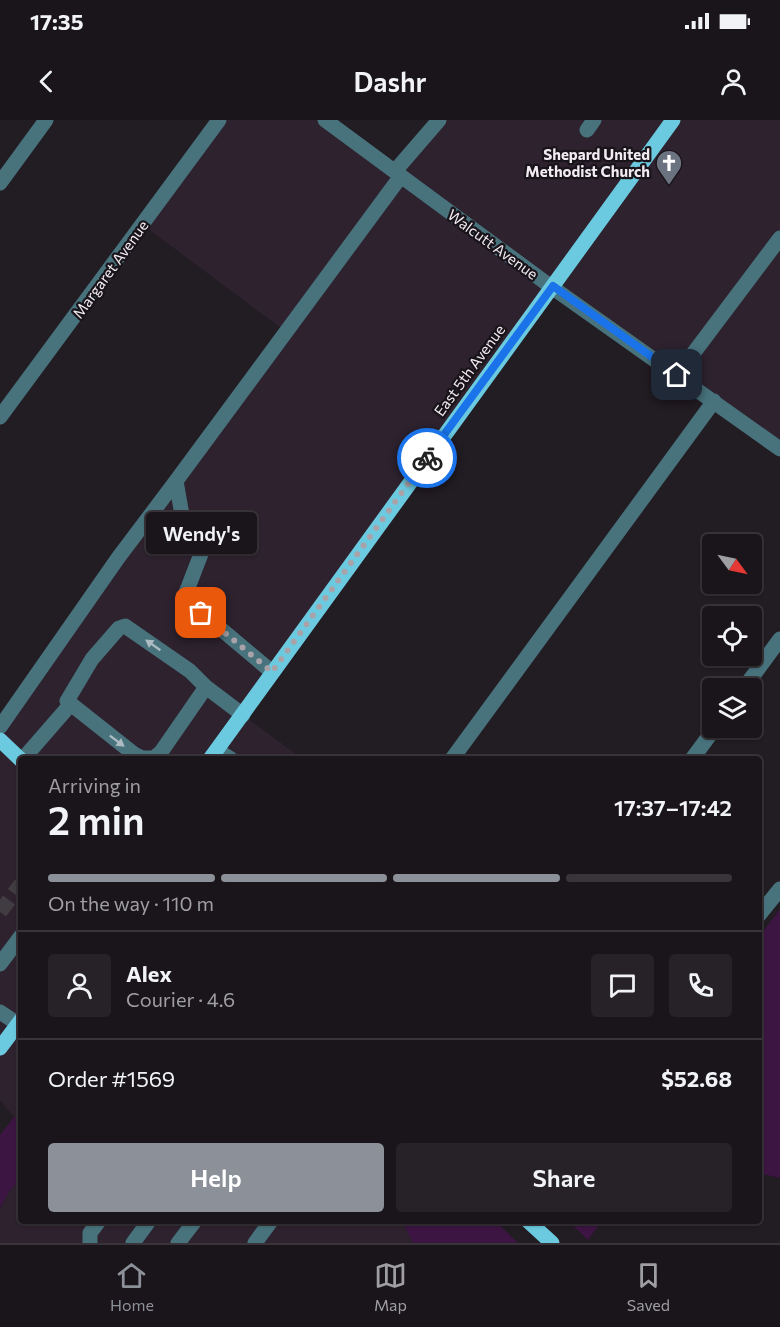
<!DOCTYPE html>
<html lang="en">
<head>
<meta charset="utf-8">
<style>
  :root { --surface:#1a151a; --page:#272227; --text:#f1f3f6; --muted:#9f9fa2; --line:#383439; --accent:#8c9099 }
  body { margin:0; font-family:Commissioner,sans-serif; background:var(--page); color:var(--text); height:100vh; display:flex; flex-direction:column; font-size:22px; white-space:nowrap }
  * { box-sizing:border-box; margin:0 }
  p { font-size:20px; color:var(--muted) }
  .icon { flex:none; width:33px; height:33px; fill:none; stroke:currentColor; stroke-width:2; stroke-linecap:round; stroke-linejoin:round }
  .map { position:relative; flex:1; overflow:hidden }
  .drawer { position:absolute; left:18px; top:636px; width:744px; height:468px; display:flex; flex-direction:column; background:var(--surface); border-radius:6px; box-shadow:0 2px 4px #0004,0 0 0 2px var(--line) }
  .drawer>* { flex:none }
  .needle { width:39px; rotate:123deg }
  .fabs { position:absolute; left:702px; top:414px; display:grid; gap:12px }
  .fabs a { display:grid; place-items:center; width:60px; height:60px; border-radius:6px; background:var(--surface); box-shadow:0 2px 4px #0004,0 0 0 2px var(--line); font-size:30px }
  .pin { position:absolute; display:grid; place-items:center; width:51px; height:51px; color:#fff; margin:-26px; border-radius:12px; box-shadow:0 3px 9px #0006 }
  .courier { position:absolute; display:grid; place-items:center; width:60px; height:60px; margin:-30px; border:4px solid #1a73e8; border-radius:50%; background:#fff; color:#222; box-shadow:0 2px 8px #0007 }
  .bubble { position:absolute; height:42px; border-radius:6px; background:var(--surface); box-shadow:0 2px 4px #0004,0 0 0 2px var(--line); font-size:20px; font-weight:600; line-height:42px; text-align:center }
  .head em { font-style:normal; font-weight:600 }
  .head div { display:flex; flex-direction:column-reverse }
  .head { display:flex; align-items:center; justify-content:space-between; height:102px; padding:0 30px }
  h1 { font-size:39px; font-weight:600; line-height:45px }
  .bar { display:grid; grid-template-columns:repeat(4,1fr); gap:9px 6px; align-content:center; height:72px; padding:0 30px }
  .bar i { height:8px; border-radius:4px; background:var(--line) }
  .bar .on { background:var(--accent) }
  .bar p { grid-column:span 4 }
  .line { display:flex; align-items:center; gap:15px; padding:0 30px; border-top:2px solid var(--line) }
  .line div { flex:1 }
  .round { display:grid; place-items:center; flex:none; width:63px; height:63px; border-radius:6px; background:var(--page) }
  .cta { display:flex; gap:12px; margin-top:auto; padding:12px 30px }
  .cta a { flex:1; height:69px; border-radius:6px; background:var(--accent); color:#fff; font-size:24px; font-weight:600; line-height:69px; text-align:center }
  .cta a+a { background:var(--page); color:var(--text) }
  .status { display:flex; justify-content:space-between; align-items:center; height:42px; padding:0 30px; background:var(--surface); direction:ltr }
  .status svg { height:16px; fill:currentColor }
  header { display:flex; justify-content:space-between; align-items:center; height:78px; padding:0 30px; background:var(--surface); font-size:27px; font-weight:600 }
  .tabs { display:flex; justify-content:space-around; align-items:center; height:84px; border-top:2px solid var(--line); background:var(--surface); font-size:16px; color:var(--muted) }
  .tabs a { display:grid; justify-items:center; gap:3px }
  .tabs .on { color:var(--accent) }
  .map>svg:first-child { display:block }
</style>
</head>
<body>
<div class="status"><b>17:35</b><svg viewBox="0 0 49 12"><path d="M0 12V9h3v3zM5 12V6h3v6zM10 12V3h3v9zM15 12V0h3v12zM26 1h20v11H26zM47 4h2v5h-2z"/></svg></div>
<header><svg class="icon" aria-label="back" viewBox="0 0 24 24"><path d="M15 5l-7 7 7 7"/></svg>Dashr<svg class="icon" aria-label="person" viewBox="0 0 24 24"><circle cx="12" cy="8" r="4"/><path d="M4 21q1-7 8-7t8 7"/></svg></header>
<div class="map">
<svg width="780" height="1123" viewBox="0 0 780 1123">
  <rect width="100%" height="100%" fill="#221c23"/>
  <path fill="#2d222e" d="M215,0H331L398,51L435,0H780V330L558,172L244,596L303,639H21V999L14,997L0,980V602L285,211L140,103Z
    M21,1059V1101H406L404,1105L413,1123H0V1089L10,1070Z"/>
  <path fill="#3c1542" d="M780,789V1058L759,1053V817Z
    M14,997L21,999V1059L10,1070L0,1088V1015Z
    M406,1101H495L518,1123H413L404,1105Z
    M568,1101H602L588,1120Z"/>
  <g fill="none" stroke-linecap="round" stroke-linejoin="round">
    <path stroke="#413b42" stroke-width="15" stroke-dasharray="15 8" stroke-linecap="butt" d="M0,792L21,764"/>
    <path stroke="#48737d" stroke-width="15" d="M325,0L546,163L780,329
      M587,10L594,0
      M395,51L439,0
      M0,63L46,0
      M677,255L780,118
      M0,297L219,0
      M176,361L401,56
      M206,567L161,632L154,638H142L134,634L67,581L92,539L119,508L125,506L190,551L206,567L243,595
      M744,568L780,519
      M0,607L118,438L176,361L184,406L201,434L184,478L272,552
      M217,630L231,639
      M23,639L70,585
      M452,639L714,281
      M692,639L715,608
      M759,795L780,769
      M0,844L21,816
      M0,892L18,904
      M90,1123V1113L99,1101
      M133,1123L149,1101
      M178,1123L195,1101
      M255,1123L271,1101"/>
    <path stroke="#6bcadf" stroke-width="15" d="M0,620L21,640
      M210,639L673,0
      M0,928L21,900
      M528,1101L552,1123"/>
  </g>
  <defs><path id="oneway-solid" d="M-6-.8H1V-3.2L6.5 0L1 3.2V.8H-6Z" transform="scale(1.5)"/></defs>
  <g fill="#adbcc3">
    <use href="#oneway-solid" transform="translate(153 525) rotate(-145)"/>
    <use href="#oneway-solid" transform="translate(117 621) rotate(37)"/>
  </g>
  <g fill="none" stroke-linecap="round" stroke-linejoin="round">
    <path stroke="#a9a3a9" stroke-width="6" stroke-dasharray="0 10.8" d="M201,493L272,552L427,338"/>
    <path stroke="#1a73e8" stroke-width="8" d="M427,338L553,166L677,255"/>
  </g>
  <defs>
    <g id="church-pin" transform="scale(1.35)"><path d="M0 17L-7.5 6A9.5 9.5 0 1 1 7.5 6Z" fill="#6b7280" stroke="#19131a"/><path d="M-1.2-6h2.4v3.5h3.3v2.4h-3.3V6h-2.4V-.1h-3.3v-2.4h3.3Z" fill="#fff"/></g>
  </defs>
  <g fill-rule="evenodd">
    <use href="#church-pin" x="669" y="43"/>
  </g>
  <g text-anchor="middle" dominant-baseline="central" stroke-width="4.5" stroke-linejoin="round" paint-order="stroke">
    <g font-size="15" font-weight="bold" fill="#f1ecf1" stroke="#19131a" text-anchor="end">
      <text x="650" y="34">Shepard United<tspan x="650" dy="17">Methodist Church</tspan></text>
    </g>
    <g font-size="15" fill="#f1ecf1" stroke="#19131a">
      <text transform="translate(493 124) rotate(36)">Walcutt Avenue</text>
      <text transform="translate(110 149) rotate(-54)">Margaret Avenue</text>
      <text transform="translate(469 250) rotate(-54)">East 5th Avenue</text>
    </g>
  </g>
</svg>
<div class="fabs">
<a><svg class="needle" viewBox="-14 -14 28 28"><path d="M0-13l5 13h-10z" fill="#e53935"/><path d="M0 13l5-13h-10z" fill="#9f9fa2"/></svg></a>
<a><svg class="icon" aria-label="locate" viewBox="0 0 24 24"><circle cx="12" cy="12" r="6"/><path d="M12 2v4M12 18v4M2 12h4M18 12h4"/></svg></a>
<a><svg class="icon" aria-label="layers" viewBox="0 0 24 24"><path d="M12 4l9 5-9 5-9-5zM3 14l9 5 9-5"/></svg></a>
</div>
<div class="pin" style="left:201px;top:493px;background:#ea580c"><svg class="icon" aria-label="bag" viewBox="0 0 24 24"><path d="M5 8h14l-1 12H6zM9 8a3 3 0 0 1 6 0"/></svg></div>
<div class="pin" style="left:677px;top:255px;background:#1f2937"><svg class="icon" aria-label="home" viewBox="0 0 24 24"><path d="M3 11l9-7 9 7M6 9v11h12V9"/></svg></div>
<div class="courier" style="left:427px;top:338px"><svg class="icon" aria-label="bike" viewBox="0 0 24 24"><circle cx="6" cy="16" r="4"/><circle cx="18" cy="16" r="4"/><path d="M6 16l4-8h5l3 8M10 8l3 8H6M13 5h3"/></svg></div>
<div class="bubble" style="left:146px;top:392px;width:111px">Wendy's</div>
<section class="drawer">
<div class="head"><div><h1>2 min</h1><p>Arriving in</p></div><em>17:37–17:42</em></div>
<div class="bar"><i class="on"></i><i class="on"></i><i class="on"></i><i></i><p>On the way · 110 m</p></div>
<div class="line" style="height:108px"><a class="round"><svg class="icon" aria-label="person" viewBox="0 0 24 24"><circle cx="12" cy="8" r="4"/><path d="M4 21q1-7 8-7t8 7"/></svg></a><div><b>Alex</b><p>Courier · 4.6</p></div><a class="round"><svg class="icon" aria-label="chat" viewBox="0 0 24 24"><path d="M4 5h16v11H9l-5 4z"/></svg></a><a class="round"><svg class="icon" aria-label="phone" viewBox="0 0 24 24"><path d="M5 4h4l2 5-3 2q2 4 5 5l2-3 5 2v4C11 20 4 13 5 4z"/></svg></a></div>
<div class="line" style="height:78px"><div>Order #1569</div><b>$52.68</b></div>
<div class="cta"><a>Help</a><a>Share</a></div>
</section>
</div>
<nav class="tabs">
<a class="on"><svg class="icon" aria-label="home" viewBox="0 0 24 24"><path d="M3 11l9-7 9 7M6 9v11h12V9"/></svg>Home</a>
<a><svg class="icon" aria-label="map" viewBox="0 0 24 24"><path d="M3 6l6-2 6 2 6-2v14l-6 2-6-2-6 2zM9 4v14M15 6v14"/></svg>Map</a>
<a><svg class="icon" aria-label="saved" viewBox="0 0 24 24"><path d="M7 4h10v16l-5-4-5 4z"/></svg>Saved</a>
</nav>
</body>
</html>
